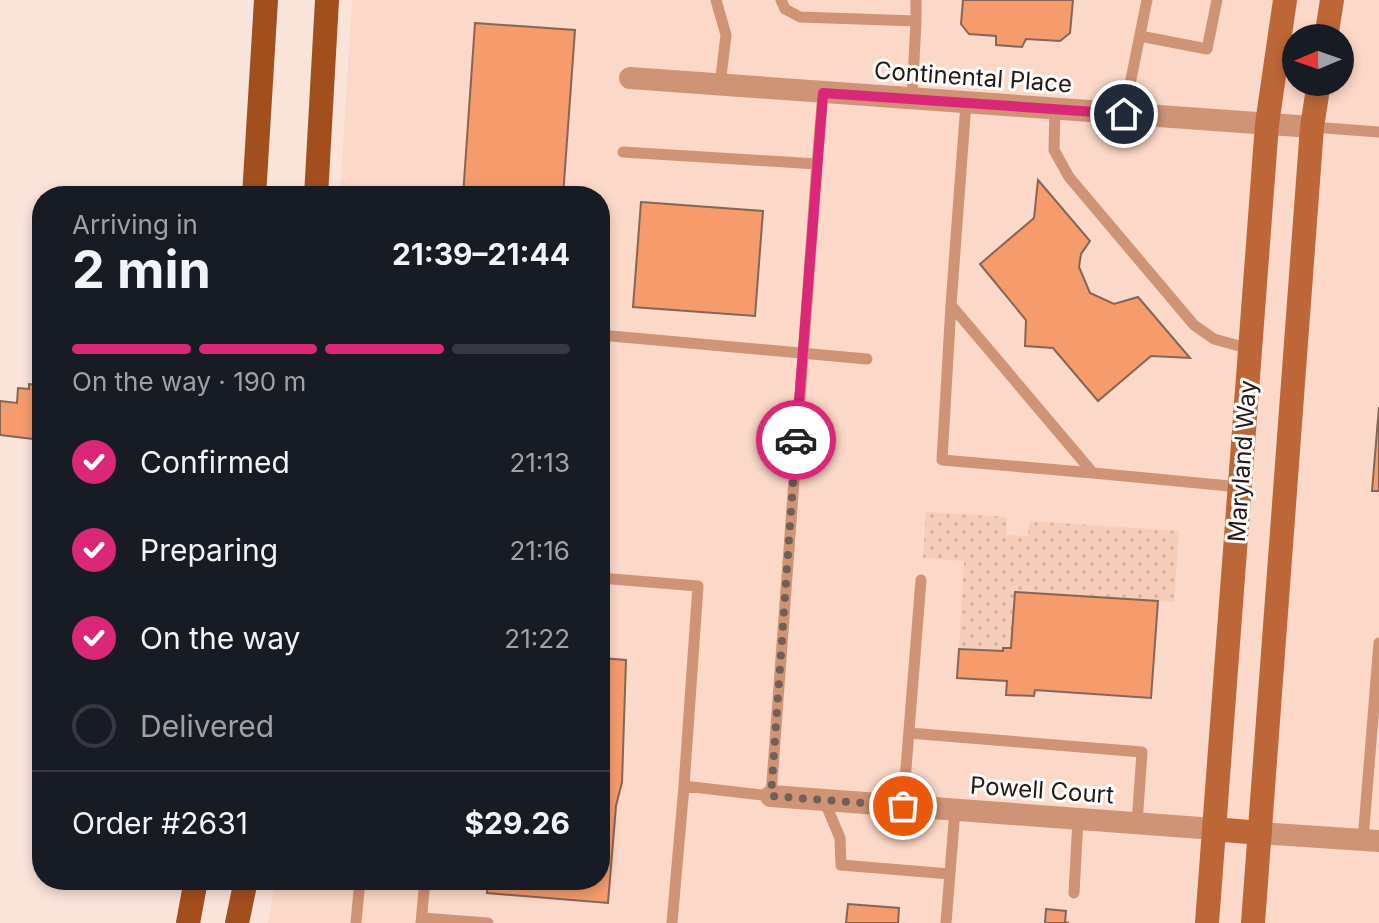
<!DOCTYPE html>
<html lang="en">
<head>
<meta charset="utf-8">
<style>
  :root { --surface:#171b24; --page:#242831; --text:#f1f3f6; --muted:#9ea1a6; --line:#363941; --accent:#db2777 }
  body { margin:0; font-family:Inter,sans-serif; background:var(--page); color:var(--text); height:100vh; display:flex; flex-direction:column; font-size:30px; white-space:nowrap }
  * { box-sizing:border-box; margin:0 }
  p { font-size:26px; color:var(--muted) }
  .icon { flex:none; width:44px; height:44px; fill:none; stroke:currentColor; stroke-width:2; stroke-linecap:round; stroke-linejoin:round }
  .map { position:relative; flex:1; overflow:hidden }
  .panel { position:absolute; left:32px; top:186px; width:578px; height:704px; display:flex; flex-direction:column; background:var(--surface); border-radius:32px; box-shadow:0 4px 12px #0003 }
  .panel>* { flex:none }
  .needle { width:52px; rotate:268deg }
  .tools { position:absolute; left:1282px; top:24px; display:grid; gap:16px }
  .tools a { display:grid; place-items:center; width:72px; height:72px; border-radius:50%; background:var(--surface); box-shadow:0 4px 12px #0003; font-size:40px }
  .pin { position:absolute; display:grid; place-items:center; width:68px; height:68px; color:#fff; margin:-34px; border:4px solid #fff; border-radius:50%; box-shadow:0 2px 8px #0007 }
  .courier { position:absolute; display:grid; place-items:center; width:80px; height:80px; margin:-40px; border:6px solid #db2777; border-radius:50%; background:#fff; color:#222; box-shadow:0 2px 10px #0007 }
  .head em { font-style:normal; font-weight:700 }
  .head div { display:flex; flex-direction:column-reverse }
  .head { display:flex; align-items:center; justify-content:space-between; height:136px; padding:0 40px }
  h1 { font-size:52px; font-weight:700; line-height:60px }
  .bar { display:grid; grid-template-columns:repeat(4,1fr); gap:12px 8px; align-content:center; height:96px; padding:0 40px }
  .bar i { height:10px; border-radius:6px; background:var(--line) }
  .bar .active { background:var(--accent) }
  .bar p { grid-column:span 4 }
  .line { display:flex; align-items:center; gap:20px; padding:0 40px; border-top:2px solid var(--line) }
  .line div { flex:1 }
  ol { padding:0 40px; list-style:none }
  li { display:flex; align-items:center; gap:24px; height:88px }
  li p { margin-inline-start:auto }
  li .icon { padding:8px; border-radius:50%; background:var(--accent); color:#fff; stroke-width:4 }
  li:last-child { color:var(--muted) }
  li i { width:44px; height:44px; border:4px solid var(--line); border-radius:50% }
  .map>svg:first-child { display:block }
</style>
</head>
<body>
<div class="map">
<svg width="1379" height="923" viewBox="0 0 1379 923">
  <defs>
    <pattern id="park-dots" width="8" height="8" patternUnits="userSpaceOnUse" patternTransform="scale(2)"><rect width="8" height="8" fill="#f6cdb8"/><path d="M2 2h.1M6 6h.1" fill="none" stroke="#d3af9d" stroke-width="1.8" stroke-linecap="round"/></pattern>
  </defs>
  <rect width="100%" height="100%" fill="#fae3d9"/>
  <path fill="#fbd8c7" fill-rule="evenodd" d="M352,0H1379V923H268L276,880H600V196H340ZM1296,38H1340V82H1296Z"/>
  <path fill="url(#park-dots)" d="M926,512L1007,517L1006,535L1028,536L1030,521L1179,531L1174,602L1015,592L1011,648H1003V651L959,649L964,561L923,558Z"/>
  <path fill="#f69b6c" stroke="#856656" stroke-width="2" d="M963,0H1073L1070,33L1060,41L1026,39L1022,47L996,45V36L969,34L961,24Z
    M475,23L575,30L563,196H463Z
    M1038,180L1090,241L1081,254L1079,267L1090,293L1114,304L1138,297L1190,358L1151,356L1098,401L1053,348L1025,346L1026,320L980,264L1034,218Z
    M641,202L763,211L755,316L633,307Z
    M29,384L42,386V440L0,435V401L17,403L18,388L29,389Z
    M1379,407V491H1372Z
    M1015,592L1158,601L1151,698L1035,690L1034,696L1006,695L1007,681L957,678L959,649L1003,651V648H1011Z
    M600,658L626,660L622,782L616,806L608,903L487,893L488,880H600Z
    M848,904L899,908L898,923H846Z
    M1046,909L1066,911L1065,922L1069,923H1045Z"/>
  <g fill="none" stroke-linecap="round" stroke-linejoin="round">
    <path stroke="#cf9375" stroke-width="11" d="M716,0L726,35L720,85
      M781,0L785,9L800,17L916,21L912,99
      M916,21V0
      M1140,36L1207,49L1217,0
      M966,103L951,305L1093,473L1240,487
      M1055,109L1054,150L1069,177L1194,325L1214,339L1250,349
      M1124,114L1147,0
      M1312,127L1379,132
      M623,152L817,164L823,93
      M951,305L942,460L1093,473
      M600,335L867,359
      M600,578L698,586L684,786
      M909,733L1142,752L1137,824
      M824,800L840,838L841,865L950,874
      M903,806L921,580
      M1363,840L1379,643
      M1074,893L1078,819
      M422,918L488,923
      M356,923L360,880
      M421,923L425,880
      M672,923L684,786L771,796L817,164
      M946,923L955,810"/>
    <path stroke="#cf9375" stroke-width="22" d="M630,78L1312,127
      M771,796L1214,829
      M1260,833L1379,841"/>
    <path stroke="#bd6738" stroke-width="24" d="M1326,38L1332,0
      M1214,829L1260,833
      M1207,923L1267,124L1285,0
      M1253,923L1312,127L1319,82"/>
    <path stroke="#a24f1d" stroke-width="24" d="M254,196L266,0
      M316,196L327,0
      M188,923L196,880
      M237,923L246,880"/>
  </g>
  <g fill="none" stroke-linecap="round" stroke-linejoin="round">
    <path stroke="#706058" stroke-width="8" stroke-dasharray="0 14.4" d="M796,440L771,796L903,806"/>
    <path stroke="#db2777" stroke-width="10" d="M796,440L823,93L1124,114"/>
  </g>
  <g text-anchor="middle" dominant-baseline="central" stroke-width="6" stroke-linejoin="round" paint-order="stroke">
    <g font-size="24" fill="#261913" stroke="#fff">
      <text transform="translate(973 77) rotate(4)">Continental Place</text>
      <text transform="translate(1242 461) rotate(-86)">Maryland Way</text>
      <text transform="translate(1042 790) rotate(4)">Powell Court</text>
    </g>
  </g>
</svg>
<div class="tools">
<a><svg class="needle" viewBox="-14 -14 28 28"><path d="M0-13l5 13h-10z" fill="#e53935"/><path d="M0 13l5-13h-10z" fill="#9ea1a6"/></svg></a>
</div>
<div class="pin" style="left:903px;top:806px;background:#ea580c"><svg class="icon" aria-label="bag" viewBox="0 0 24 24"><path d="M5 8h14l-1 12H6zM9 8a3 3 0 0 1 6 0"/></svg></div>
<div class="pin" style="left:1124px;top:114px;background:#1f2937"><svg class="icon" aria-label="home" viewBox="0 0 24 24"><path d="M3 11l9-7 9 7M6 9v11h12V9"/></svg></div>
<div class="courier" style="left:796px;top:440px"><svg class="icon" aria-label="car" viewBox="0 0 24 24"><path d="M5 17H2v-5l4-1 3-4h7l3 4 3 1v5h-3M9 17h6M6 11h13"/><circle cx="7" cy="17" r="2"/><circle cx="17" cy="17" r="2"/></svg></div>
<section class="panel">
<div class="head"><div><h1>2 min</h1><p>Arriving in</p></div><em>21:39–21:44</em></div>
<div class="bar"><i class="active"></i><i class="active"></i><i class="active"></i><i></i><p>On the way · 190 m</p></div>
<ol>
<li><svg class="icon" aria-label="check" viewBox="0 0 24 24"><path d="M5 12l5 5 9-10"/></svg>Confirmed<p>21:13</p></li>
<li><svg class="icon" aria-label="check" viewBox="0 0 24 24"><path d="M5 12l5 5 9-10"/></svg>Preparing<p>21:16</p></li>
<li><svg class="icon" aria-label="check" viewBox="0 0 24 24"><path d="M5 12l5 5 9-10"/></svg>On the way<p>21:22</p></li>
<li><i></i>Delivered</li>
</ol>
<div class="line" style="height:104px"><div>Order #2631</div><b>$29.26</b></div>
</section>
</div>
</body>
</html>
